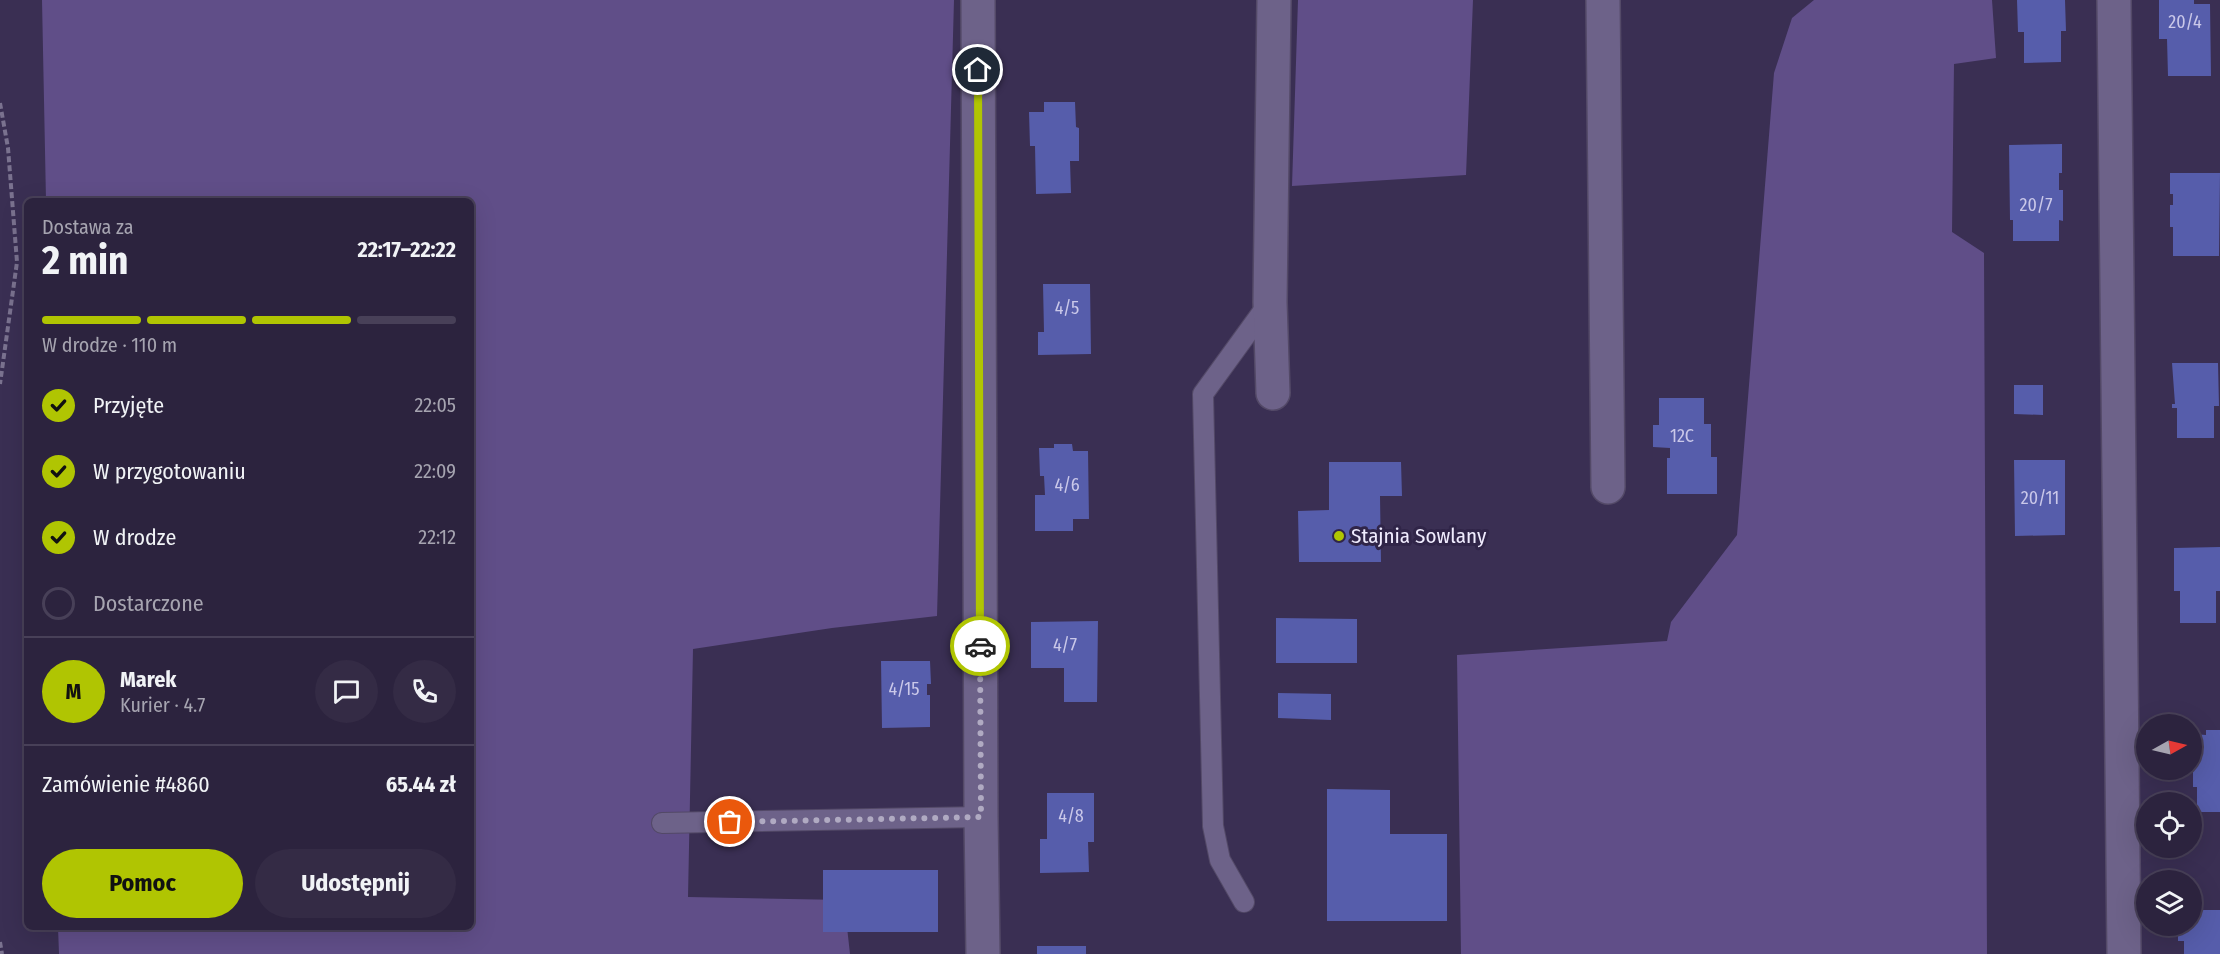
<!DOCTYPE html>
<html lang="pl">
<head>
<meta charset="utf-8">
<style>
  :root { --surface:#2c233e; --page:#342b45; --text:#f1f3f6; --muted:#a6a4b0; --line:#484058; --accent:#b0c502 }
  body { margin:0; font-family:"Fira Sans Condensed",sans-serif; background:var(--page); color:var(--text); height:100vh; display:flex; flex-direction:column; font-size:22px; white-space:nowrap }
  * { box-sizing:border-box; margin:0 }
  p { font-size:20px; color:var(--muted) }
  .icon { flex:none; width:33px; height:33px; fill:none; stroke:currentColor; stroke-width:2; stroke-linecap:round; stroke-linejoin:round }
  .map { position:relative; flex:1; overflow:hidden }
  .side { position:absolute; left:24px; top:198px; width:450px; height:732px; display:flex; flex-direction:column; background:var(--surface); border-radius:9px; box-shadow:0 6px 24px #0002,0 0 0 2px var(--line) }
  .side>* { flex:none }
  .needle { width:39px; rotate:82deg }
  .tools { position:absolute; left:2136px; top:714px; display:grid; gap:12px }
  .tools a { display:grid; place-items:center; width:66px; height:66px; border-radius:50%; background:var(--surface); box-shadow:0 6px 24px #0002,0 0 0 2px var(--line); font-size:30px }
  .pin { position:absolute; display:grid; place-items:center; width:51px; height:51px; color:#fff; margin:-26px; border:3px solid #fff; border-radius:50%; box-shadow:0 2px 6px #0007 }
  .courier { position:absolute; display:grid; place-items:center; width:60px; height:60px; margin:-30px; border:4px solid #b0c502; border-radius:50%; background:#fff; color:#222; box-shadow:0 2px 8px #0007 }
  .head em { font-style:normal; font-weight:700 }
  .head div { display:flex; flex-direction:column-reverse }
  .head { display:flex; align-items:center; justify-content:space-between; height:102px; padding:0 18px }
  h1 { font-size:39px; font-weight:700; line-height:45px }
  .bar { display:grid; grid-template-columns:repeat(4,1fr); gap:9px 6px; align-content:center; height:72px; padding:0 18px }
  .bar i { height:8px; border-radius:4px; background:var(--line) }
  .bar .current { background:var(--accent) }
  .bar p { grid-column:span 4 }
  .line { display:flex; align-items:center; gap:15px; padding:0 18px; border-top:2px solid var(--line) }
  .line div { flex:1 }
  .round { display:grid; place-items:center; flex:none; width:63px; height:63px; border-radius:32px; background:var(--page) }
  ol { padding:0 18px; list-style:none }
  li { display:flex; align-items:center; gap:18px; height:66px }
  li p { margin-inline-start:auto }
  li .icon { padding:6px; border-radius:50%; background:var(--accent); color:#111; stroke-width:4 }
  li:last-child { color:var(--muted) }
  li i { width:33px; height:33px; border:3px solid var(--line); border-radius:50% }
  .primary-button { display:flex; gap:12px; margin-top:auto; padding:12px 18px }
  .primary-button a { flex:1; height:69px; border-radius:36px; background:var(--accent); color:#111; font-size:24px; font-weight:700; line-height:69px; text-align:center }
  .primary-button a+a { background:var(--page); color:var(--text) }
  .map>svg:first-child { display:block }
</style>
</head>
<body>
<div class="map">
<svg width="2220" height="954" viewBox="0 0 2220 954">
  <rect width="100%" height="100%" fill="#3a2f53"/>
  <path fill="#604e88" d="M42,0H954L937,616L832,628L693,649L688,897L844,900L850,954H59L58,927H471V201H46Z
    M1298,0H1473L1466,175L1292,186Z
    M1814,0H1992L1996,58L1954,64L1952,232L1984,253L1987,954H1461L1457,655L1667,641L1671,622L1737,535L1774,73L1792,18Z"/>
  <path fill="#565dab" d="M2017,0H2065L2066,31H2061V62L2024,63V32H2018Z
    M2159,0H2194V4H2210L2211,76H2168L2167,39H2159Z
    M1044,102H1075L1076,127L1079,128V161H1070L1071,193L1036,194L1035,146H1030L1029,112H1044Z
    M2062,144V173H2059V190H2063V221L2059,220V241H2013V220H2010L2009,145Z
    M2170,173H2220L2219,256H2173V227H2170V205H2173V194H2170Z
    M1043,284H1090L1091,354L1038,355V332H1044Z
    M2172,363H2218L2219,406H2214V438H2177V408H2172V404H2175Z
    M2014,385H2043V415L2014,414Z
    M1659,398H1704V424H1711V457H1717V494H1667V458H1670V448L1653,447V425H1659Z
    M1054,444H1072L1073,451H1088L1089,519H1073V531H1035V495H1045L1044,476H1040L1039,448H1054Z
    M2014,460H2065V535L2015,536Z
    M1329,462H1401L1402,496H1380L1381,562H1299L1298,511L1329,510Z
    M2220,547V591H2216V623H2180V591H2174V548Z
    M1276,618L1357,619V663H1276Z
    M1098,621L1097,702H1064V668H1031V622Z
    M881,661H930L931,684H927V695H930V727L882,728Z
    M1278,693L1331,694V720L1278,718Z
    M2206,730H2220V812H2197V787H2193V734L2206,735Z
    M1327,789L1390,790V834H1447V921H1327Z
    M1047,793H1094V842H1088L1089,872L1040,873V839H1047Z
    M823,870H938V932H823Z
    M2192,903H2201V910H2220V954H2184V941H2178V926H2192Z
    M1037,946H1086V954H1037Z"/>
  <g fill="none" stroke-linecap="round" stroke-linejoin="round">
    <g stroke="#534967" stroke-width="22">
      <path id="lane" d="M662,823L981,817
        M1244,902L1220,860L1213,826L1203,394L1269,303"/>
    </g>
    <g stroke="#534967" stroke-width="36">
      <path id="street" d="M978,0L981,817L983,954
        M1603,0L1608,487
        M2114,0L2124,954
        M1273,393L1270,302L1274,0"/>
    </g>
    <path stroke="#7a728f" stroke-width="4" stroke-dasharray="6 3" stroke-linecap="butt" d="M0,103L8,148L17,262L0,384
      M0,942L2,954"/>
    <use href="#lane" stroke="#6d6289" stroke-width="20"/>
    <use href="#street" stroke="#6d6289" stroke-width="33"/>
  </g>
  <g fill="none" stroke-linecap="round" stroke-linejoin="round">
    <path stroke="#b0aac2" stroke-width="6" stroke-dasharray="0 10.8" d="M730,822L981,817L980,646"/>
    <path stroke="#b0c502" stroke-width="8" d="M978,70L980,646"/>
  </g>
  <circle fill="#b0c502" stroke="#302548" stroke-width="2" cx="1339" cy="536" r="6"/>
  <g text-anchor="middle" dominant-baseline="central" stroke-width="6" stroke-linejoin="round" paint-order="stroke">
    <g font-size="18" fill="#cac8e9">
      <text x="2185" y="22">20/4</text>
      <text x="2036" y="205">20/7</text>
      <text x="1067" y="308">4/5</text>
      <text x="1682" y="436">12C</text>
      <text x="1067" y="485">4/6</text>
      <text x="2040" y="498">20/11</text>
      <text x="1065" y="645">4/7</text>
      <text x="904" y="689">4/15</text>
      <text x="1071" y="816">4/8</text>
    </g>
    <g font-size="21" fill="#f0ecfe" stroke="#302548" text-anchor="start">
      <text x="1351" y="536">Stajnia Sowlany</text>
    </g>
  </g>
</svg>
<div class="tools">
<a><svg class="needle" viewBox="-14 -14 28 28"><path d="M0-13l5 13h-10z" fill="#e53935"/><path d="M0 13l5-13h-10z" fill="#a6a4b0"/></svg></a>
<a><svg class="icon" aria-label="locate" viewBox="0 0 24 24"><circle cx="12" cy="12" r="6"/><path d="M12 2v4M12 18v4M2 12h4M18 12h4"/></svg></a>
<a><svg class="icon" aria-label="layers" viewBox="0 0 24 24"><path d="M12 4l9 5-9 5-9-5zM3 14l9 5 9-5"/></svg></a>
</div>
<div class="pin" style="left:730px;top:822px;background:#ea580c"><svg class="icon" aria-label="bag" viewBox="0 0 24 24"><path d="M5 8h14l-1 12H6zM9 8a3 3 0 0 1 6 0"/></svg></div>
<div class="pin" style="left:978px;top:70px;background:#1f2937"><svg class="icon" aria-label="home" viewBox="0 0 24 24"><path d="M3 11l9-7 9 7M6 9v11h12V9"/></svg></div>
<div class="courier" style="left:980px;top:646px"><svg class="icon" aria-label="car" viewBox="0 0 24 24"><path d="M5 17H2v-5l4-1 3-4h7l3 4 3 1v5h-3M9 17h6M6 11h13"/><circle cx="7" cy="17" r="2"/><circle cx="17" cy="17" r="2"/></svg></div>
<section class="side">
<div class="head"><div><h1>2 min</h1><p>Dostawa za</p></div><em>22:17–22:22</em></div>
<div class="bar"><i class="current"></i><i class="current"></i><i class="current"></i><i></i><p>W drodze · 110 m</p></div>
<ol>
<li><svg class="icon" aria-label="check" viewBox="0 0 24 24"><path d="M5 12l5 5 9-10"/></svg>Przyjęte<p>22:05</p></li>
<li><svg class="icon" aria-label="check" viewBox="0 0 24 24"><path d="M5 12l5 5 9-10"/></svg>W przygotowaniu<p>22:09</p></li>
<li><svg class="icon" aria-label="check" viewBox="0 0 24 24"><path d="M5 12l5 5 9-10"/></svg>W drodze<p>22:12</p></li>
<li><i></i>Dostarczone</li>
</ol>
<div class="line" style="height:108px"><b class="round" style="background:var(--accent);color:#111">M</b><div><b>Marek</b><p>Kurier · 4.7</p></div><a class="round"><svg class="icon" aria-label="chat" viewBox="0 0 24 24"><path d="M4 5h16v11H9l-5 4z"/></svg></a><a class="round"><svg class="icon" aria-label="phone" viewBox="0 0 24 24"><path d="M5 4h4l2 5-3 2q2 4 5 5l2-3 5 2v4C11 20 4 13 5 4z"/></svg></a></div>
<div class="line" style="height:78px"><div>Zamówienie #4860</div><b>65.44 zł</b></div>
<div class="primary-button"><a>Pomoc</a><a>Udostępnij</a></div>
</section>
</div>
</body>
</html>
